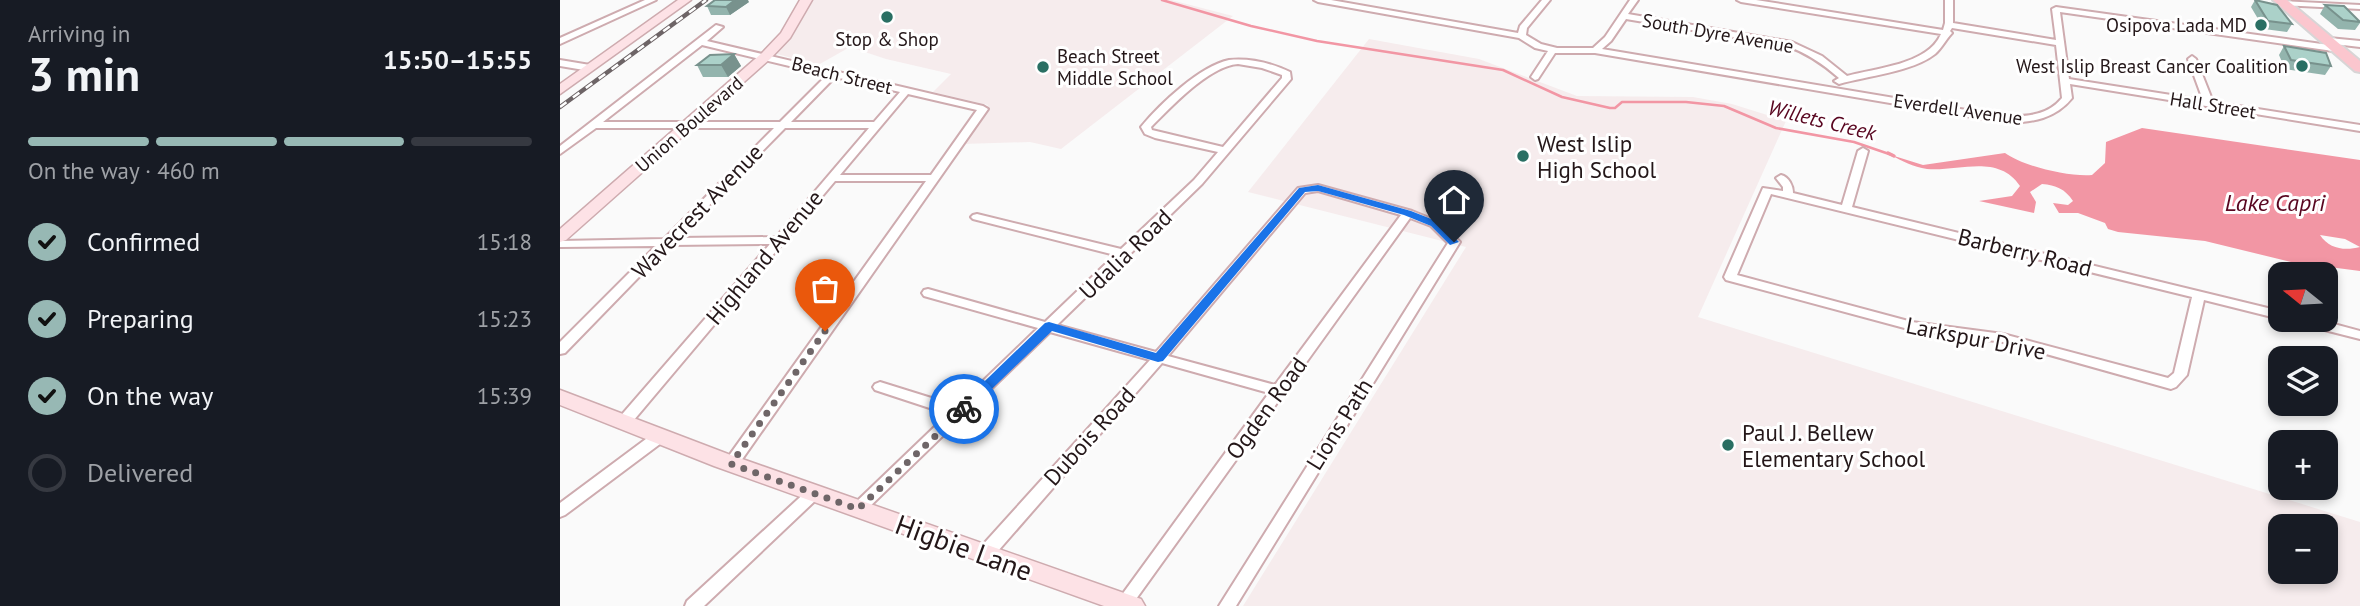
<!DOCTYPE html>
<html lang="en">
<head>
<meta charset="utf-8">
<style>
  :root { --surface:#171b24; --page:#242831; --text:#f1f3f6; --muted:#9ea1a6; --line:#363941; --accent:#97b8b4 }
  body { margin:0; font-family:"PT Sans",sans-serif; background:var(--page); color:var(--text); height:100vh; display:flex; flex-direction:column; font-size:26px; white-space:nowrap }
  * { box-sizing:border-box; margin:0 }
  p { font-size:23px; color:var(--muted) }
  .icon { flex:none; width:38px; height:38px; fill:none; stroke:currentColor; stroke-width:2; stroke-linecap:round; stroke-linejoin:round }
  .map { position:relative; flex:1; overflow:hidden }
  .panel { display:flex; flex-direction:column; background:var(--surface); width:560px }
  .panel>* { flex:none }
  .needle { width:46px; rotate:288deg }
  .controls { position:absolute; left:1708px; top:262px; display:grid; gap:14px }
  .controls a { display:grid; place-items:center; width:70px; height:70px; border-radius:14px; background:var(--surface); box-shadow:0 4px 10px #0003; font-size:35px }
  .pin { position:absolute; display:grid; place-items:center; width:60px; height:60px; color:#fff; margin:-72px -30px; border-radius:50% 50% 50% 0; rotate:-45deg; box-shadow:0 0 7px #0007 }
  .pin .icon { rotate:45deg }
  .courier { position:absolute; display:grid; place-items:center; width:70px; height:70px; margin:-35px; border:5px solid #1a73e8; border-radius:50%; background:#fff; color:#222; box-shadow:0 2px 9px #0007 }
  .summary em { font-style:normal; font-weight:700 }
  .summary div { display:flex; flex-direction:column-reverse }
  .summary { display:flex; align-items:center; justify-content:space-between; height:119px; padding:0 28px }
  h1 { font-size:46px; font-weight:700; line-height:52px }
  .bar { display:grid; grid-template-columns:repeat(4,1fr); gap:10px 7px; align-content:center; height:84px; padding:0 28px }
  .bar i { height:9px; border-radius:5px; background:var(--line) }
  .bar .on { background:var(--accent) }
  .bar p { grid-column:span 4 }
  ol { padding:0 28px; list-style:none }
  li { display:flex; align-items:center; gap:21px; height:77px }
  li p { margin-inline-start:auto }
  li .icon { padding:7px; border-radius:50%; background:var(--accent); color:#111; stroke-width:4 }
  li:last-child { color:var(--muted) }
  li i { width:38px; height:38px; border:4px solid var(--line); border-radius:50% }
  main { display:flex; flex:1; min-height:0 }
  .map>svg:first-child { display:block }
</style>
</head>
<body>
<main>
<section class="panel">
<div class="summary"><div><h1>3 min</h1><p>Arriving in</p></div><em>15:50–15:55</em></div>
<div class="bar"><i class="on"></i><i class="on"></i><i class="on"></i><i></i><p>On the way · 460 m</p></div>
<ol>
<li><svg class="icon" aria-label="check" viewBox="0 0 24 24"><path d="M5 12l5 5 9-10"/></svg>Confirmed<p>15:18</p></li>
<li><svg class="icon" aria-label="check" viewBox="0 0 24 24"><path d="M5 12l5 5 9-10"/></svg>Preparing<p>15:23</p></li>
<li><svg class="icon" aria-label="check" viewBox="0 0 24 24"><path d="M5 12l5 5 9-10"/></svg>On the way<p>15:39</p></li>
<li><i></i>Delivered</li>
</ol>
</section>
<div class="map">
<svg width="1800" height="606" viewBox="0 0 1800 606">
  <rect width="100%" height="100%" fill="#fafafa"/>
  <path fill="#f6eced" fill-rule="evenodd" d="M249,0H611L673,16L501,149L470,142L402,144L428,105L373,92L391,74L326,59L290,47L258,65L217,54Z
    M809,39L919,59L1017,96L1133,97L1172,104L1226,121L1138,317L1800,522V606H683L906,247L688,192ZM1720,527H1766V572H1720Z"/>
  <path fill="#f296a4" d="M1582,128L1800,160V247L1785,239L1760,235C1769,249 1785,251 1800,247V271L1731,262L1645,241L1558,232L1548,229L1545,223L1518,213H1499L1493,203L1508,205L1513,201C1505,189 1496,185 1482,184L1470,192L1476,202L1474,213L1419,201L1452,196L1460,186C1438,153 1398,172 1367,169C1353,167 1342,161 1331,155L1363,165L1445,153C1463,166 1508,177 1532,175L1545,163L1546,142Z"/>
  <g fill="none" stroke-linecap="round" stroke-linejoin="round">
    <path stroke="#f296a4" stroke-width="2.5" d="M602,0L691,26L757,41L943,70L1002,97L1050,108H1055L1062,102H1126L1164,106L1216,128L1294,142L1332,155"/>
    <path stroke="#f296a4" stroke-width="3.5" d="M1328,153L1334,156"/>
    <g stroke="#ceabaf" stroke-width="4">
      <path id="street" d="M85,0H96L0,44V38Z
        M754,0H771L958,33L960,26L982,0H990L967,28L966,35L981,44L997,48H1033L1045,37L1070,0H1078L1068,14L1232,42L1262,56L1287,76C1315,68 1368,65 1381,34L1181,2L1177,0H1196L1383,30L1385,23V0H1393V23L1496,40L1492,9L1496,7L1783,47L1784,49L1780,52L1500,12L1509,79L1643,100L1628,59L1632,56L1636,59L1653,102L1800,125V131L1510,84L1512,98C1495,119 1473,122 1448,123L1035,53H995L978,79L975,80L971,77L988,51L975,48L959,38L758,2ZM1066,19L1227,46C1247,53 1263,64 1279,78L1274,81L1279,84C1307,76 1352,72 1375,54C1382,48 1386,39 1392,33L1390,31L1392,28L1496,45L1502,98C1488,115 1469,116 1448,117L1042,49L1051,41Z
        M1719,1L1800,5V9L1722,5L1718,3Z
        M156,25L163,27L147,41L423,106L428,109L176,468L171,470L166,468L164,464L166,460L366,181H275L68,427L63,428L58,427L56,423L58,419L210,244L110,245L5,353L0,354V342L96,246L0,247V241L104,239L214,128H36L0,154V146ZM142,45L267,75L220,122H43ZM275,77L340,92L314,122H231ZM348,94L417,110L371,175H280ZM225,128H309L216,237L117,238Z
        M1769,38L1800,41V47L1766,43V39Z
        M0,60L30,65L34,68L30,71L0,66Z
        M669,60C690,58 711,63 730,72L731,79L642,184L497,325L596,352L738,188L758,185L852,211L879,222L900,242L676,606H659L888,243L871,226L850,218L571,606H557L556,603L709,393L602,363L431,559L425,561L419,559L417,554L419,549L590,360L490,332L303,513L298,515L293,513L290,509L293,505L388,414L315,390L313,387L315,384L320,382L397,406L478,328L364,296L362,293L364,290L368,289L485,322L555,255L413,219L411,217L413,215L417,214L561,249L634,180L658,152L595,138L585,134L581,127C600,104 640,66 669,60ZM678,64L702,68L722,75V78L663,147L592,130L591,127C611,107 649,66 678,64ZM758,191L841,215L715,385L608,356L745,193Z
        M1303,148L1308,151L1292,207L1720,311V319L1644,300L1627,375L1616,387L1611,389L1443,342L1352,330L1166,280L1164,277L1203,188L1223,191V187L1216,178L1221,175C1229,177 1233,186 1233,193L1282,205L1298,151ZM1211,194L1632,297L1614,373L1608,378L1443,334L1352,322L1177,275Z
        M1735,320H1759L1800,331V339L1737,323Z
        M99,432L104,433L106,437L104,441L5,515L0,517V503L94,433Z
        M254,487L259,489L261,493L259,497L144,606H125L127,601L249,489Z"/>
    </g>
    <g stroke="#ceabaf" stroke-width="3">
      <path id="secondary" d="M118,0H131L0,94V84Z
        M240,0H252L230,38L210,59L6,240L0,242V229L202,53L221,33Z
        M0,390L168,454L581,599L585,606H544L154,466L0,405Z"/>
    </g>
    <g stroke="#d8d5d6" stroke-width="4">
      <path id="primary" d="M1713,0H1727L1800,61V72L1795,71Z"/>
    </g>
    <use href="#street" fill="#fff" fill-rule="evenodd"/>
    <use href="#secondary" fill="#fde2e6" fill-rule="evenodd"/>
    <use href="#primary" fill="#fbc6ce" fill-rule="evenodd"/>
    <g stroke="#6d6466" stroke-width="4.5">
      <path id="rail" d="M0,107L146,0"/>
    </g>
    <use href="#rail" stroke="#fff" stroke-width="2.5" stroke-dasharray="8" stroke-linecap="butt"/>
  </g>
  <path fill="#93b4ad" d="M1695,0H1698L1732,24L1727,32L1704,29L1691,7Z
    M189,2L170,15H151L147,6Z
    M1765,5L1800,21V23L1795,30L1778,29L1760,14Z
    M1724,46L1771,66L1765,75L1725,69L1719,55Z
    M174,54L181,66L168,77H143L137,65Z"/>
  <path fill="#78928d" d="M175,0H188L189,2L170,15L166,7Z
    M174,54L181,66L168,77L161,65Z"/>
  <path fill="#abd1c9" stroke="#78928d" stroke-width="2" d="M155,0H175L166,7L147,6Z
    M1695,0L1717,5L1732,24L1708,21Z
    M1765,5L1784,6L1800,22L1783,20Z
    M1724,46L1766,53L1771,66L1731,60Z
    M174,54L161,65H137L150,55Z"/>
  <path fill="#1a73e8" d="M758,185L851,211L879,222L899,242L890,245L871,226L844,215L758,191L745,192L603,361L598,362L492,331L408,412H399V406L485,323L489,322L596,353L739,188Z"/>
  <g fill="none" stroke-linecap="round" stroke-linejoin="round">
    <path stroke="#6f6668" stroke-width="7" stroke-dasharray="0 12.6" d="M265,331L171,464L298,509L404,409"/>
  </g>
  <g fill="#2a6f63" stroke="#fff" stroke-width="2.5">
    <circle cx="327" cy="17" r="7"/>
    <circle cx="1701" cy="25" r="7"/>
    <circle cx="1742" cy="66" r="7"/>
    <circle cx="483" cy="67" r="7"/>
    <circle cx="963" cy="156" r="7"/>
    <circle cx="1168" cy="445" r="7"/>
  </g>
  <g text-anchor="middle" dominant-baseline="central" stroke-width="6" stroke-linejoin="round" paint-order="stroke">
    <g font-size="19" fill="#241719" stroke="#fff" text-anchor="end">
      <text x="1687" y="25">Osipova Lada MD</text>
      <text x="327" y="39" text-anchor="middle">Stop &amp; Shop</text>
      <text x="497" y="56" text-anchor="start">Beach Street<tspan x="497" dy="22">Middle School</tspan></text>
      <text x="1728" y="66">West Islip Breast Cancer Coalition</text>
    </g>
    <g font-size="19" fill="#241719" stroke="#fff">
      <text transform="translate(1158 33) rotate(10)">South Dyre Avenue</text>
      <text transform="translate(282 75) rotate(14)">Beach Street</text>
      <text transform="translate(1653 105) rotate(9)">Hall Street</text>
      <text transform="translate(1398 109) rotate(8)">Everdell Avenue</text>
      <text transform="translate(129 124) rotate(-41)">Union Boulevard</text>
    </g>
    <g font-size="21" font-style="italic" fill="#590620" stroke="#fff">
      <text transform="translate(1262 120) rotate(14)">Willets Creek</text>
    </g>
    <g font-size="23" fill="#241719" stroke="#fff" text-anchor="start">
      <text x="977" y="143">West Islip<tspan x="977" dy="26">High School</tspan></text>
      <text x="1182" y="432">Paul J. Bellew<tspan x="1182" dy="26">Elementary School</tspan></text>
    </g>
    <g font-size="23" fill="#241719" stroke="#fff">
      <text transform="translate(137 211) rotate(-46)">Wavecrest Avenue</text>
      <text transform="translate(1465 252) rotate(14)">Barberry Road</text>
      <text transform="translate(565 254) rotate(-44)">Udalia Road</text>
      <text transform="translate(204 257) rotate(-50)">Highland Avenue</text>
      <text transform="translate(1416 338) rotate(11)">Larkspur Drive</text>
      <text transform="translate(706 408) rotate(-54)">Ogden Road</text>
      <text transform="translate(779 424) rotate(-58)">Lions Path</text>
      <text transform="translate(529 436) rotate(-48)">Dubois Road</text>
    </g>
    <g font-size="24" font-style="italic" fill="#590620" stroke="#fff">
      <text x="1715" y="202">Lake Capri</text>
    </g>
    <g font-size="28" fill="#241719" stroke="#fff">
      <text transform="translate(404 547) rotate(20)">Higbie Lane</text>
    </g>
  </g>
</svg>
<div class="controls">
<a><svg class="needle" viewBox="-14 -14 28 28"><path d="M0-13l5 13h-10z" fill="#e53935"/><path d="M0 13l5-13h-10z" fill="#9ea1a6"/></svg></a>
<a><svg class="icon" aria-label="layers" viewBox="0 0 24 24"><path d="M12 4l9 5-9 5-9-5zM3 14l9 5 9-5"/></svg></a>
<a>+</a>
<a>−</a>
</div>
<div class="pin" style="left:265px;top:331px;background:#ea580c"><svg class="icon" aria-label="bag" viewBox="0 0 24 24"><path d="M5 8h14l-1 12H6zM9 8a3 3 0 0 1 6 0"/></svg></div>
<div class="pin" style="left:894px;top:242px;background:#1f2937"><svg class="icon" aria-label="home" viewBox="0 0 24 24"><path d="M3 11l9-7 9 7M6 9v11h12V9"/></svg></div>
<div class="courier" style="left:404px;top:409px"><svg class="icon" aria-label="bike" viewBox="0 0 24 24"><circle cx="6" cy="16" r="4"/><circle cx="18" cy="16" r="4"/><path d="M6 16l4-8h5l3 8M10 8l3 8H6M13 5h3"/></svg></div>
</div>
</main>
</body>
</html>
